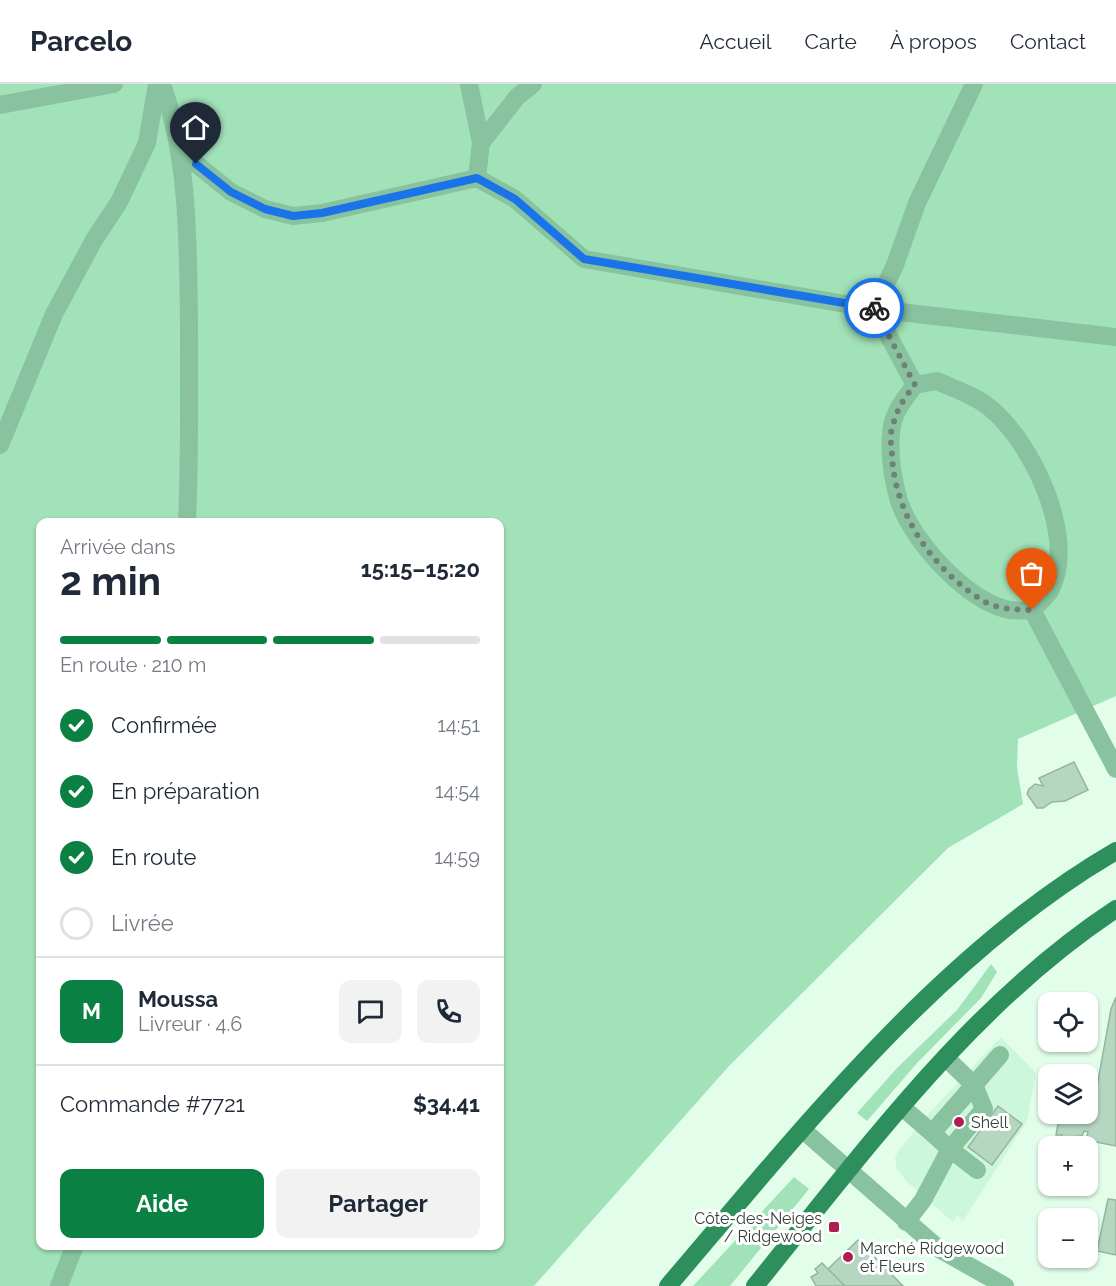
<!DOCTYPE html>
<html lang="fr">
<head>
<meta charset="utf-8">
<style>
  :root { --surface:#fff; --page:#f2f2f3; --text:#1f2937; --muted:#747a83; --line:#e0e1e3; --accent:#0b8043 }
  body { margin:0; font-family:Raleway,sans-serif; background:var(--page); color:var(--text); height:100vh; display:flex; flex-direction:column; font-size:22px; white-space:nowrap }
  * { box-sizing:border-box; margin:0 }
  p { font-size:20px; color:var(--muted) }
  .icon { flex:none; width:33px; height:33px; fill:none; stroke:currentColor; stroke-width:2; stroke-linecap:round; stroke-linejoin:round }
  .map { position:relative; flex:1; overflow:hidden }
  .sheet { position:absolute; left:36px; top:434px; width:468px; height:732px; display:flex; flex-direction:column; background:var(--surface); border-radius:12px; box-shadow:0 2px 4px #0004 }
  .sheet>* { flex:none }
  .controls { position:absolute; left:1038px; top:908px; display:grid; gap:12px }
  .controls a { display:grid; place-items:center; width:60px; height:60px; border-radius:12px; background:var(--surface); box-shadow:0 2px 4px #0004; font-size:30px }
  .pin { position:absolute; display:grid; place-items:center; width:51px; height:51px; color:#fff; margin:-62px -26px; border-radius:50% 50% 50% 0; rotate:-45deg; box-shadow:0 0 6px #0007 }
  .pin .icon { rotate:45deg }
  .courier { position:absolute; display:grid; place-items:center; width:60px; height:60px; margin:-30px; border:4px solid #1a73e8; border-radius:50%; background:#fff; color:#222; box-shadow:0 2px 8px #0007 }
  .headline em { font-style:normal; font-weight:700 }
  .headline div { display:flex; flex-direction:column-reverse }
  .headline { display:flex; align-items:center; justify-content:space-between; height:102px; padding:0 24px }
  h1 { font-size:39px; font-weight:700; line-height:45px }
  .bar { display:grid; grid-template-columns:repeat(4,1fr); gap:9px 6px; align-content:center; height:72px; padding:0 24px }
  .bar i { height:8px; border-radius:4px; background:var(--line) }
  .bar .selected { background:var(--accent) }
  .bar p { grid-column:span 4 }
  .line { display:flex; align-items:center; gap:15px; padding:0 24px; border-top:2px solid var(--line) }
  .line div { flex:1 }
  .round { display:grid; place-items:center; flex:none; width:63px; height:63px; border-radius:12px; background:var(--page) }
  ol { padding:0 24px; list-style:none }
  li { display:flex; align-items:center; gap:18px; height:66px }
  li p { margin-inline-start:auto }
  li .icon { padding:6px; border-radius:50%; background:var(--accent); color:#fff; stroke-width:4 }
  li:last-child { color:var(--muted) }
  li i { width:33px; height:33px; border:3px solid var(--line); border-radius:50% }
  .cta { display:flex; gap:12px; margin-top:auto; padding:12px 24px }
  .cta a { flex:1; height:69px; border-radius:12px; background:var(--accent); color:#fff; font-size:24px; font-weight:700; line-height:69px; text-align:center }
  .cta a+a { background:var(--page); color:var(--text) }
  header { display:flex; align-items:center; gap:36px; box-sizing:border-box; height:84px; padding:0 30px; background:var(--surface); border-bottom:2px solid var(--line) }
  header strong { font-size:28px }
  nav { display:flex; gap:33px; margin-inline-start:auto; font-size:21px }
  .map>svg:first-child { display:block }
</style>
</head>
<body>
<header>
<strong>Parcelo</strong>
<nav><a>Accueil</a><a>Carte</a><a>À propos</a><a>Contact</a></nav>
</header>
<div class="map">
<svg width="1116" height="1202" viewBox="0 0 1116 1202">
  <rect width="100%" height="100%" fill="#e2feeb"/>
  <path fill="#cdf7dc" d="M1001,953L1036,989L1027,1037L963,1137L957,1132L953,1138L906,1097L897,1085L895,1074L898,1067L931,1027Z"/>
  <path fill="#a2e2b9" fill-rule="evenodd" d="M0,0H1116V612L1018,655L1017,683L1023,720L948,764L729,982L534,1202H0ZM40,438H500V1161H40Z
    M991,880L997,888L981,914L918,978L867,1037L857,1029L897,984L957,926Z
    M794,1093L809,1105L730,1202H693Z"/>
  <path fill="#b5d6c0" stroke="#95b5a0" stroke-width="1.5" d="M1074,678L1088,706L1065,717L1052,718L1043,724H1037L1027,710L1029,705L1035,700L1043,702L1039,694Z
    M1116,913V1062L1086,1056L1088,1048L1084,1047L1082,1052L1061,1054L1062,1051H1056L1060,1029H1088V998L1091,1000L1090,1007L1096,1008L1111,925Z
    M998,1022L1022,1040L992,1081L968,1063Z
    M1108,1115L1116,1116V1171L1097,1167Z
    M858,1156L903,1202H845L828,1185Z
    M822,1179L845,1202H816L811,1193L818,1189L815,1185Z"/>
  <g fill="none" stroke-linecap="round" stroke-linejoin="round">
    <path stroke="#88c29e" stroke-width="18" d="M162,0C189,75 188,162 189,241C189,307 190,372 187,438
      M469,0L481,59
      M974,0L917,119L895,181L874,225L1116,253
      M0,21L114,0
      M179,66L231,108L265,125L293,132L322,129L477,94L481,59L517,13L533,0
      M477,94L515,115L584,175L874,225L915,301
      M937,297C955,305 976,312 990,324C1032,358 1077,453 1051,505C1047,513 1038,520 1032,526C1025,526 1017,527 1010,526C967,518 912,457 899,417C893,396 889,371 891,349C892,330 904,315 915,301Z
      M0,361L54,230L94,156L119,118L147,59L157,0
      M1032,526L1116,685
      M902,1023L932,1049L974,1001L946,974
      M803,1046L939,1165L1005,1202
      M932,1049L950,1065L984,1025L974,1001L1000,971
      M906,1138L923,1116L950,1065L977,1086
      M59,1202L75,1161"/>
    <path stroke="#2d8f5c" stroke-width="18" d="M668,1202C798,1050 941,868 1116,767
      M755,1202C864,1068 970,921 1116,825"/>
  </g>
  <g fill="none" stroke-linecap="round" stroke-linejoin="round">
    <path stroke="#708277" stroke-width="6" stroke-dasharray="0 10.8" d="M874,224L915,301C903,315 896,327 892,345C889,353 892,363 892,372C895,430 931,483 980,515C995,525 1015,526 1032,526"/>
    <path stroke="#1a73e8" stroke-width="8" d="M196,80L231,108L265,125L293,132L322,129L477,94L515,115L584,175L874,224"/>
  </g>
  <g fill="#af1e52" stroke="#fff" stroke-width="2">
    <circle cx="959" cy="1038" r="6"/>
    <rect x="828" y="1137" width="12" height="12" rx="3"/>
    <circle cx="848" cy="1173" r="6"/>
  </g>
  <g text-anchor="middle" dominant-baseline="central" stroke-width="6" stroke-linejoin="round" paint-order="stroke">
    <g font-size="16" fill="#334038" stroke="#fff" text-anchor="start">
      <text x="971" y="1038">Shell</text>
      <text x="822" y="1134" text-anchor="end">Côte-des-Neiges<tspan x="822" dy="18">/ Ridgewood</tspan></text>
      <text x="860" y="1164">Marché Ridgewood<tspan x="860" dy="18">et Fleurs</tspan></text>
    </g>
  </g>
</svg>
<div class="controls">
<a><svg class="icon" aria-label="locate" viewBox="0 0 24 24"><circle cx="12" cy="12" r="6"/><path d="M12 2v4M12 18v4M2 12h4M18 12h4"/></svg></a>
<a><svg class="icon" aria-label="layers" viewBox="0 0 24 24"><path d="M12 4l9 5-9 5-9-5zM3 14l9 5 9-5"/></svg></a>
<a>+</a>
<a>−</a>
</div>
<div class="pin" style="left:1032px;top:526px;background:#ea580c"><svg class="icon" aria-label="bag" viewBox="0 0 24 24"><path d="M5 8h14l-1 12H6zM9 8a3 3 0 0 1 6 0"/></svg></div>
<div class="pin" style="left:196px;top:80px;background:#1f2937"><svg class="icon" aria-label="home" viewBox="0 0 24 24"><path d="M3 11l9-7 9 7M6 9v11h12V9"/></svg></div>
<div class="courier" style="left:874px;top:224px"><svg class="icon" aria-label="bike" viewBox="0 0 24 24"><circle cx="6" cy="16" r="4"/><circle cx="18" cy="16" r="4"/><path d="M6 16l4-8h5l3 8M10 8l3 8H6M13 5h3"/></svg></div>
<section class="sheet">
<div class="headline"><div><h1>2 min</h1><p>Arrivée dans</p></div><em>15:15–15:20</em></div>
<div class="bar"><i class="selected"></i><i class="selected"></i><i class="selected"></i><i></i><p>En route · 210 m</p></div>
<ol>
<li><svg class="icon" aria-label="check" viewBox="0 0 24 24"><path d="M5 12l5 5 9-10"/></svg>Confirmée<p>14:51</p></li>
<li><svg class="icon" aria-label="check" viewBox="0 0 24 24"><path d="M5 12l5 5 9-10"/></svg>En préparation<p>14:54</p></li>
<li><svg class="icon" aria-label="check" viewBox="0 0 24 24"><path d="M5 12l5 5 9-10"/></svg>En route<p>14:59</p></li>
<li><i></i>Livrée</li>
</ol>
<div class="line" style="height:108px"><b class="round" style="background:var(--accent);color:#fff">M</b><div><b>Moussa</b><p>Livreur · 4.6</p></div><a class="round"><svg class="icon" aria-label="chat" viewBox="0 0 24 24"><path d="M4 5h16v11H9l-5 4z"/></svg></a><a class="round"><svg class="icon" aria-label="phone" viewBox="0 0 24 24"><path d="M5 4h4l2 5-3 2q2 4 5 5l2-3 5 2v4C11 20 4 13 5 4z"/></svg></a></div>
<div class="line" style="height:78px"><div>Commande #7721</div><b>$34.41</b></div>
<div class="cta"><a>Aide</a><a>Partager</a></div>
</section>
</div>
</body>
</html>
